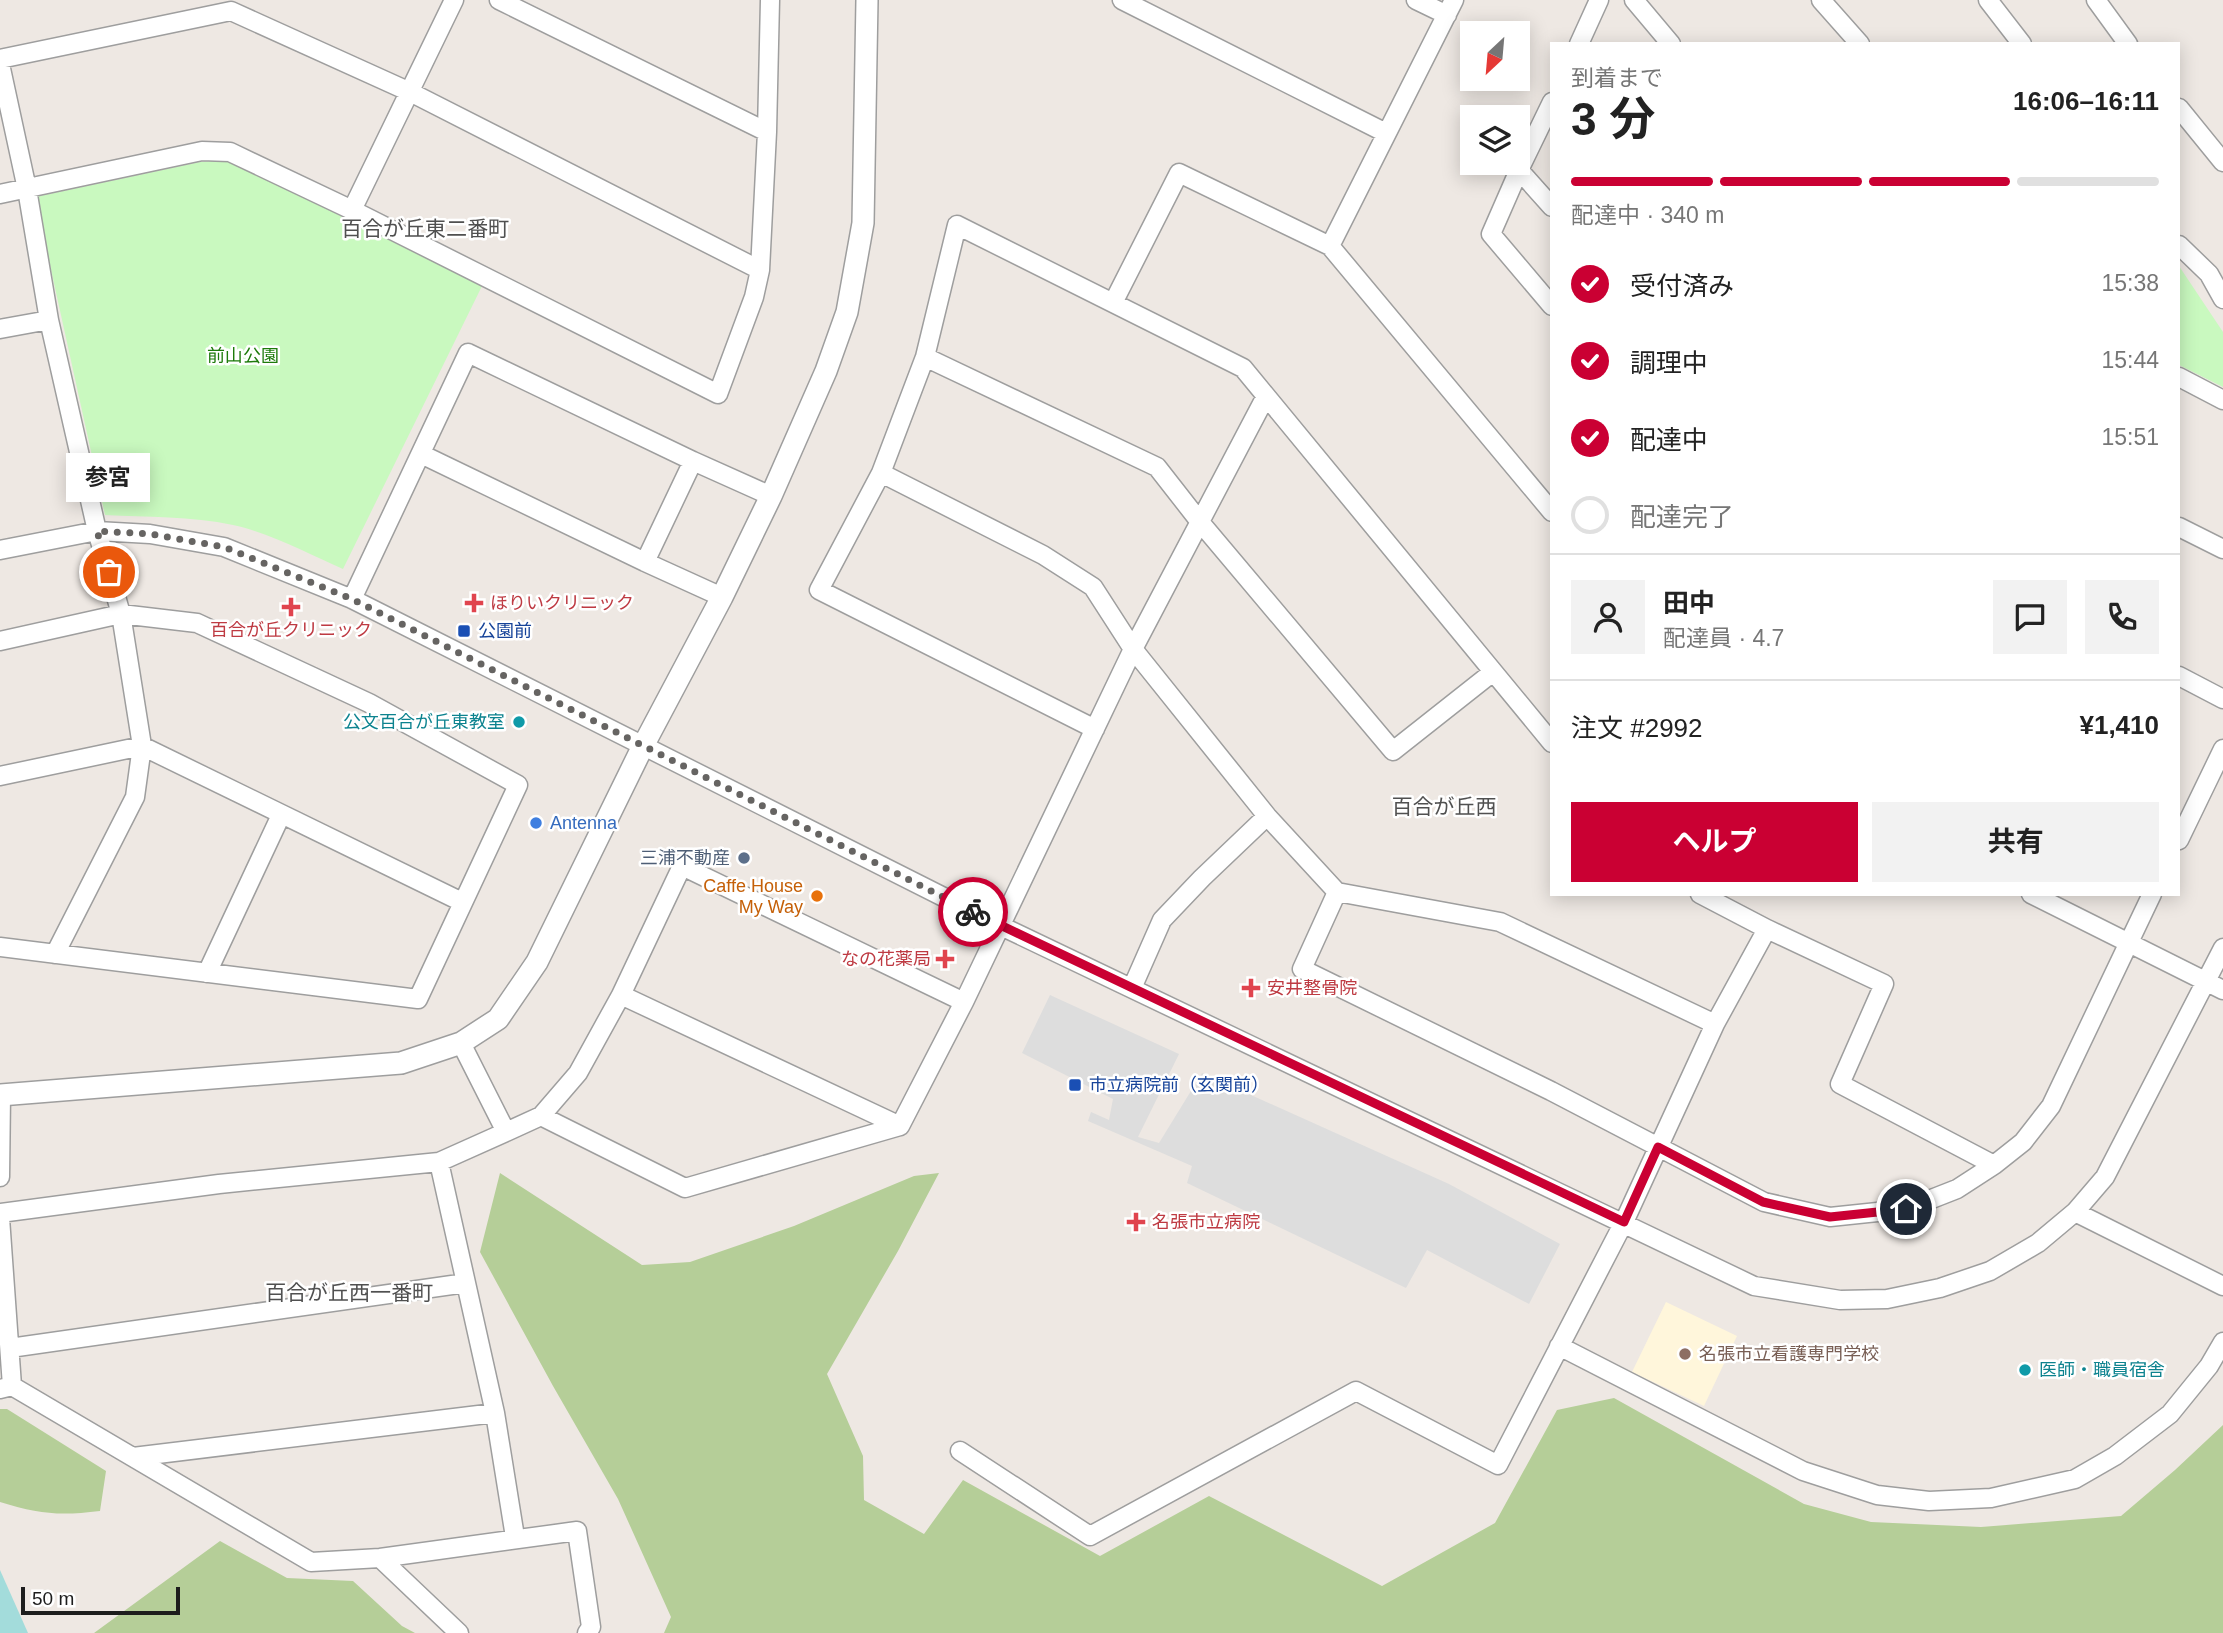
<!DOCTYPE html>
<html lang="ja">
<head>
<meta charset="utf-8">
<style>
  :root { --surface:#fff; --page:#f2f2f2; --text:#222; --muted:#767676; --line:#e0e0e0; --accent:#ca0033 }
  body { margin:0; font-family:Arial,"Noto Sans JP",sans-serif; background:var(--page); color:var(--text); height:100vh; display:flex; flex-direction:column; font-size:26px; white-space:nowrap }
  * { box-sizing:border-box; margin:0 }
  p { font-size:23px; color:var(--muted) }
  .icon { flex:none; width:38px; height:38px; fill:none; stroke:currentColor; stroke-width:2; stroke-linecap:round; stroke-linejoin:round }
  .map { position:relative; flex:1; overflow:hidden }
  .drawer { position:absolute; left:1550px; top:42px; width:630px; height:854px; display:flex; flex-direction:column; background:var(--surface); border-radius:0px; box-shadow:0 4px 18px #0003 }
  .drawer>* { flex:none }
  .needle { width:46px; rotate:206deg }
  .fabs { position:absolute; left:1460px; top:21px; display:grid; gap:14px }
  .fabs a { display:grid; place-items:center; width:70px; height:70px; border-radius:0px; background:var(--surface); box-shadow:0 4px 18px #0003; font-size:35px }
  .scale { position:absolute; left:21px; bottom:18px; width:159px; box-sizing:border-box; padding-left:7px; border:4px solid #1d1d1d; border-top:0; font-size:19px; line-height:24px; white-space:nowrap; color:#1d1d1d; -webkit-text-stroke:5px #fff; paint-order:stroke }
  .pin { position:absolute; display:grid; place-items:center; width:60px; height:60px; color:#fff; margin:-30px; border:4px solid #fff; border-radius:50%; box-shadow:0 2px 7px #0007 }
  .courier { position:absolute; display:grid; place-items:center; width:70px; height:70px; margin:-35px; border:5px solid #ca0033; border-radius:50%; background:#fff; color:#222; box-shadow:0 2px 9px #0007 }
  .bubble { position:absolute; height:49px; border-radius:0px; background:var(--surface); box-shadow:0 4px 18px #0003; font-size:23px; font-weight:700; line-height:49px; text-align:center }
  .head em { font-style:normal; font-weight:700 }
  .head div { display:flex; flex-direction:column-reverse }
  .head { display:flex; align-items:center; justify-content:space-between; height:119px; padding:0 21px }
  h1 { font-size:46px; font-weight:700; line-height:52px }
  .bar { display:grid; grid-template-columns:repeat(4,1fr); gap:10px 7px; align-content:center; height:84px; padding:0 21px }
  .bar i { height:9px; border-radius:5px; background:var(--line) }
  .bar .active { background:var(--accent) }
  .bar p { grid-column:span 4 }
  .line { display:flex; align-items:center; gap:18px; padding:0 21px; border-top:2px solid var(--line) }
  .line div { flex:1 }
  .round { display:grid; place-items:center; flex:none; width:74px; height:74px; border-radius:0px; background:var(--page) }
  ol { padding:0 21px; list-style:none }
  li { display:flex; align-items:center; gap:21px; height:77px }
  li p { margin-inline-start:auto }
  li .icon { padding:7px; border-radius:50%; background:var(--accent); color:#fff; stroke-width:4 }
  li:last-child { color:var(--muted) }
  li i { width:38px; height:38px; border:4px solid var(--line); border-radius:50% }
  .button { display:flex; gap:14px; margin-top:auto; padding:14px 21px }
  .button a { flex:1; height:80px; border-radius:0px; background:var(--accent); color:#fff; font-size:28px; font-weight:700; line-height:80px; text-align:center }
  .button a+a { background:var(--page); color:var(--text) }
  .map>svg:first-child { display:block }
</style>
</head>
<body>
<div class="map">
<svg width="2223" height="1633" viewBox="0 0 2223 1633">
  <rect width="100%" height="100%" fill="#eee8e3"/>
  <path fill="#fff6db" d="M1666,1302L1737,1336L1704,1406L1632,1372Z"/>
  <path fill="#b5ce98" d="M500,1173L642,1265L690,1262L794,1226L914,1176L939,1173L898,1251L827,1374L863,1456L864,1500L924,1534L963,1480L1100,1556L1209,1496L1382,1586L1495,1523L1557,1410L1614,1398L1804,1504L1871,1522L1981,1527L2121,1516L2175,1470L2223,1425V1633H664L671,1617L618,1499L553,1386L480,1252Z
    M0,1409H7L106,1471L100,1511C59,1516 39,1514 0,1502Z
    M220,1541L287,1578L353,1581L402,1626L415,1633H94Z"/>
  <path fill="#c9f9bf" d="M228,160L482,286L343,569C309,554 270,533 233,525C191,516 147,517 105,515L35,197L200,162Z
    M2179,266L2223,332V387L2179,365Z"/>
  <path fill="#ddd" d="M1050,995L1179,1054L1138,1137L1159,1143L1202,1073L1449,1184L1560,1244L1529,1304L1427,1250L1406,1288L1187,1183L1192,1166L1088,1121L1091,1112L1109,1120L1113,1099L1022,1053Z"/>
  <path fill="#a3dcdb" d="M0,1570L28,1633H0Z"/>
  <g fill="none" stroke-linecap="round" stroke-linejoin="round">
    <g stroke="#9e9e9e" stroke-width="21">
      <path id="minor" d="M499,0L767,132
        M1122,0L1386,133
        M1416,0L1447,15
        M1634,0L1671,44
        M1821,0L1860,44
        M1988,0L2022,44
        M2096,0L2128,44
        M1579,44L1599,0
        M0,59L231,11L410,92L760,270
        M0,64L27,189L49,320L97,531L121,614L142,746L135,797L55,954
        M1552,102L1519,170L1491,234L1552,306
        M2179,108L2223,162
        M1519,170L1552,207
        M0,194L202,151L230,152L352,210L718,394L754,297L760,270L767,132L770,0
        M352,210L454,0
        M2179,245L2209,274L2223,299
        M1330,246L1454,0
        M1113,303L1179,173L1330,246L1552,512
        M0,329L49,320
        M925,357L1157,467L1200,522L1393,751L1493,672
        M2179,377L2223,400
        M421,454L645,562L722,597
        M881,473L1043,555L1093,587L1133,649L1267,816L1337,892L1500,922L1715,1024
        M2179,527L2223,549
        M0,550L97,531L150,534L224,547L352,599L1001,926L1754,1286L1840,1300L1887,1299L1940,1288L1990,1271L2038,1243L2075,1212L2105,1177L2223,948
        M645,562L693,461
        M352,599L468,353L693,461L771,496
        M0,641L121,614L197,623L369,703L518,785L418,999L0,947
        M2179,676L2223,699
        M1095,729L819,590L881,473L925,357L957,225L1243,368L1552,743
        M0,776L142,746L462,902
        M2179,840L2223,749
        M1337,892L1302,969L1551,1091L1764,1202L1830,1217L1906,1209L1957,1189L1994,1165L2023,1142L2051,1106L2152,894
        M2031,894L2223,990
        M1767,929L1884,984L1840,1084L1994,1165
        M207,973L281,815
        M1132,988L1162,920L1202,878L1267,816
        M621,995L900,1126
        M461,1043L506,1132L541,1116L578,1073L621,995L682,866L964,1002
        M541,1116L685,1188L900,1126L964,1002L1133,649L1265,398
        M439,1162L495,1413L515,1537
        M0,1177L1,1095
        M2075,1212L2223,1286
        M0,1213L219,1184L439,1162L506,1132
        M0,1218L12,1386
        M1559,1346L1803,1471L1877,1495L1929,1501L1991,1498L2075,1479L2115,1456L2170,1414L2209,1366L2223,1342
        M10,1348L466,1283
        M0,1389L12,1386L311,1562L380,1558L577,1531L591,1627L587,1633
        M960,1451L1090,1536L1356,1391L1498,1465L1624,1222L1715,1024L1767,929L1700,894
        M133,1457L495,1413
        M380,1558L459,1633"/>
    </g>
    <g stroke="#9e9e9e" stroke-width="24">
      <path id="tertiary" d="M0,1095L401,1063L461,1043L498,1019L537,962L643,746L722,597L771,496L826,371L847,312L863,223L867,0"/>
    </g>
    <use href="#minor" stroke="#fff" stroke-width="18"/>
    <use href="#tertiary" stroke="#fff" stroke-width="21"/>
  </g>
  <g fill="none" stroke-linecap="round" stroke-linejoin="round">
    <path stroke="#666462" stroke-width="7" stroke-dasharray="0 12.6" d="M109,572L97,531L150,534L224,547L352,599L973,912"/>
    <path stroke="#ca0033" stroke-width="9" d="M973,912L1624,1222L1658,1147L1763,1202L1830,1217L1906,1209"/>
  </g>
  <g fill="#e0444e" stroke="#fff" stroke-width="2.5">
    <path d="M470.5 592.5h7v7h7v7h-7v7h-7v-7h-7v-7h7z"/>
    <path d="M287.5 596.5h7v7h7v7h-7v7h-7v-7h-7v-7h7z"/>
    <path d="M941.5 948.5h7v7h7v7h-7v7h-7v-7h-7v-7h7z"/>
    <path d="M1247.5 977.5h7v7h7v7h-7v7h-7v-7h-7v-7h7z"/>
    <path d="M1132.5 1211.5h7v7h7v7h-7v7h-7v-7h-7v-7h7z"/>
  </g>
  <g fill="#1a4fb4" stroke="#fff" stroke-width="2.5">
    <rect x="457" y="624" width="14" height="14" rx="3.5"/>
    <rect x="1068" y="1078" width="14" height="14" rx="3.5"/>
  </g>
  <g fill="#0f9aa8" stroke="#fff" stroke-width="2.5">
    <circle cx="519" cy="722" r="7"/>
    <circle cx="2025" cy="1370" r="7"/>
  </g>
  <circle fill="#3f7fe0" stroke="#fff" stroke-width="2.5" cx="536" cy="823" r="7"/>
  <circle fill="#5c6f8a" stroke="#fff" stroke-width="2.5" cx="744" cy="858" r="7"/>
  <circle fill="#e8710a" stroke="#fff" stroke-width="2.5" cx="817" cy="896" r="7"/>
  <circle fill="#8d6e63" stroke="#fff" stroke-width="2.5" cx="1685" cy="1354" r="7"/>
  <g text-anchor="middle" dominant-baseline="central" stroke-width="5" stroke-linejoin="round" paint-order="stroke">
    <g font-size="18" fill="#1e7b0b" stroke="#fff">
      <text x="243" y="356">前山公園</text>
    </g>
    <g font-size="18" fill="#be3a42" stroke="#fff" text-anchor="start">
      <text x="490" y="603">ほりいクリニック</text>
      <text x="291" y="630" text-anchor="middle">百合が丘クリニック</text>
      <text x="931" y="959" text-anchor="end">なの花薬局</text>
      <text x="1267" y="988">安井整骨院</text>
      <text x="1152" y="1222">名張市立病院</text>
    </g>
    <g font-size="18" fill="#164399" stroke="#fff" text-anchor="start">
      <text x="478" y="631">公園前</text>
      <text x="1089" y="1085">市立病院前（玄関前）</text>
    </g>
    <g font-size="18" fill="#0d838f" stroke="#fff" text-anchor="end">
      <text x="505" y="722">公文百合が丘東教室</text>
      <text x="2039" y="1370" text-anchor="start">医師・職員宿舎</text>
    </g>
    <g font-size="18" fill="#366cbe" stroke="#fff" text-anchor="start">
      <text x="550" y="823">Antenna</text>
    </g>
    <g font-size="18" fill="#4e5e75" stroke="#fff" text-anchor="end">
      <text x="730" y="858">三浦不動産</text>
    </g>
    <g font-size="18" fill="#c56008" stroke="#fff" text-anchor="end">
      <text x="803" y="886">Caffe House<tspan x="803" dy="21">My Way</tspan></text>
    </g>
    <g font-size="18" fill="#785e54" stroke="#fff" text-anchor="start">
      <text x="1699" y="1354">名張市立看護専門学校</text>
    </g>
    <g font-size="21" fill="#505050" stroke="#fff">
      <text x="425" y="228">百合が丘東二番町</text>
      <text x="1444" y="806">百合が丘西</text>
      <text x="349" y="1292">百合が丘西一番町</text>
    </g>
  </g>
</svg>
<div class="fabs">
<a><svg class="needle" viewBox="-14 -14 28 28"><path d="M0-13l5 13h-10z" fill="#e53935"/><path d="M0 13l5-13h-10z" fill="#767676"/></svg></a>
<a><svg class="icon" aria-label="layers" viewBox="0 0 24 24"><path d="M12 4l9 5-9 5-9-5zM3 14l9 5 9-5"/></svg></a>
</div>
<div class="scale">50 m</div>
<div class="pin" style="left:109px;top:572px;background:#ea580c"><svg class="icon" aria-label="bag" viewBox="0 0 24 24"><path d="M5 8h14l-1 12H6zM9 8a3 3 0 0 1 6 0"/></svg></div>
<div class="pin" style="left:1906px;top:1209px;background:#1f2937"><svg class="icon" aria-label="home" viewBox="0 0 24 24"><path d="M3 11l9-7 9 7M6 9v11h12V9"/></svg></div>
<div class="courier" style="left:973px;top:912px"><svg class="icon" aria-label="bike" viewBox="0 0 24 24"><circle cx="6" cy="16" r="4"/><circle cx="18" cy="16" r="4"/><path d="M6 16l4-8h5l3 8M10 8l3 8H6M13 5h3"/></svg></div>
<div class="bubble" style="left:66px;top:453px;width:84px">参宮</div>
<section class="drawer">
<div class="head"><div><h1>3 分</h1><p>到着まで</p></div><em>16:06–16:11</em></div>
<div class="bar"><i class="active"></i><i class="active"></i><i class="active"></i><i></i><p>配達中 · 340 m</p></div>
<ol>
<li><svg class="icon" aria-label="check" viewBox="0 0 24 24"><path d="M5 12l5 5 9-10"/></svg>受付済み<p>15:38</p></li>
<li><svg class="icon" aria-label="check" viewBox="0 0 24 24"><path d="M5 12l5 5 9-10"/></svg>調理中<p>15:44</p></li>
<li><svg class="icon" aria-label="check" viewBox="0 0 24 24"><path d="M5 12l5 5 9-10"/></svg>配達中<p>15:51</p></li>
<li><i></i>配達完了</li>
</ol>
<div class="line" style="height:126px"><a class="round"><svg class="icon" aria-label="person" viewBox="0 0 24 24"><circle cx="12" cy="8" r="4"/><path d="M4 21q1-7 8-7t8 7"/></svg></a><div><b>田中</b><p>配達員 · 4.7</p></div><a class="round"><svg class="icon" aria-label="chat" viewBox="0 0 24 24"><path d="M4 5h16v11H9l-5 4z"/></svg></a><a class="round"><svg class="icon" aria-label="phone" viewBox="0 0 24 24"><path d="M5 4h4l2 5-3 2q2 4 5 5l2-3 5 2v4C11 20 4 13 5 4z"/></svg></a></div>
<div class="line" style="height:91px"><div>注文 #2992</div><b>¥1,410</b></div>
<div class="button"><a>ヘルプ</a><a>共有</a></div>
</section>
</div>
</body>
</html>
